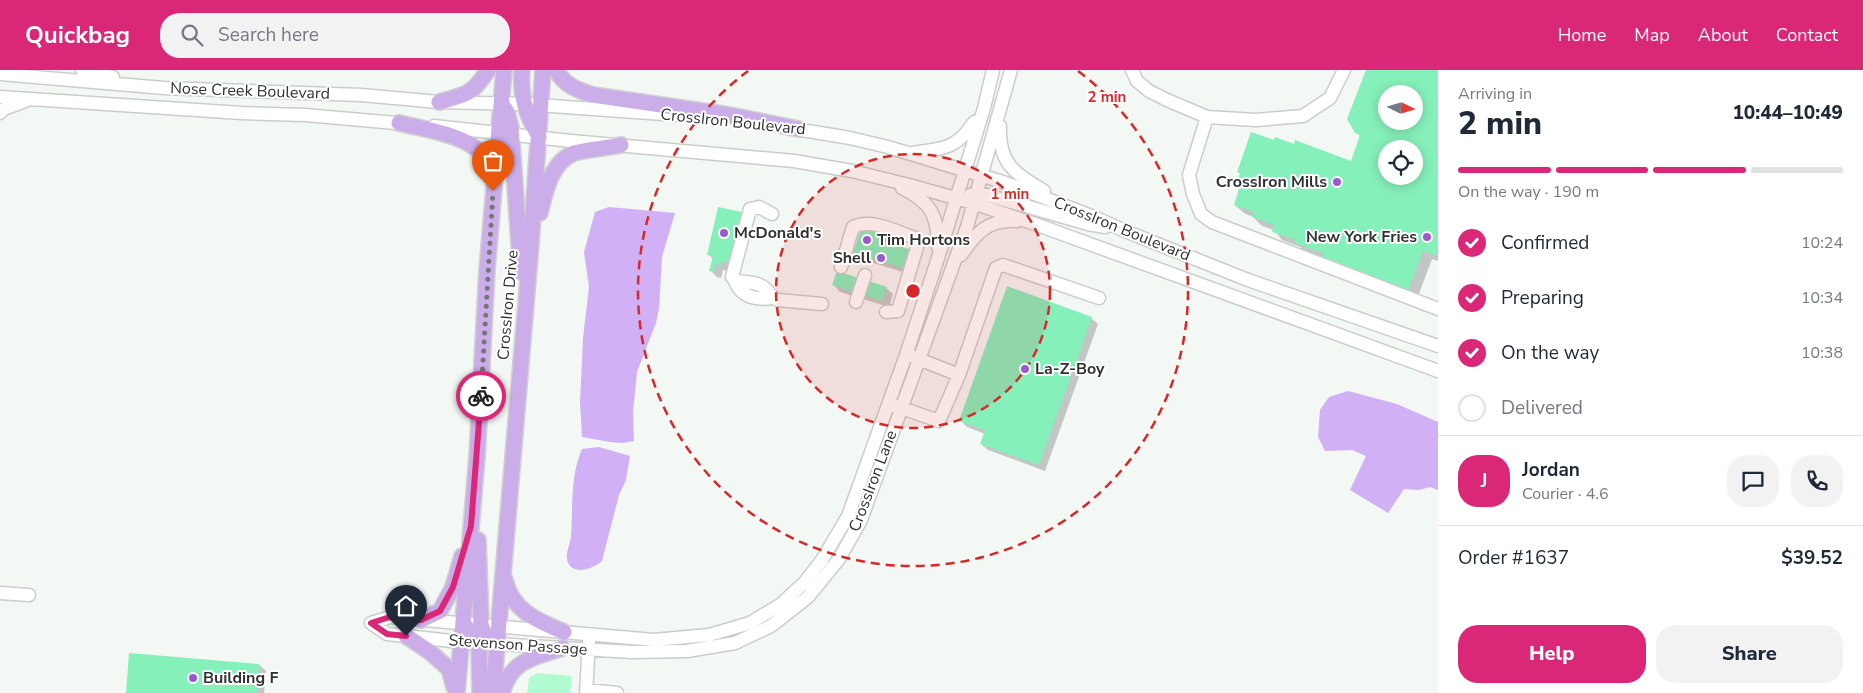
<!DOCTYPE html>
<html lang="en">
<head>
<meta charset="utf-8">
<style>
  :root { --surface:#fff; --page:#f2f2f3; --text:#1f2937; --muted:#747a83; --line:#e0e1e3; --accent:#db2777 }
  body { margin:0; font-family:"Nunito Sans",sans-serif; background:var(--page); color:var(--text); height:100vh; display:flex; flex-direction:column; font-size:19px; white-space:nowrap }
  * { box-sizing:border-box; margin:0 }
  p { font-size:16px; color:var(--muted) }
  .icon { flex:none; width:28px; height:28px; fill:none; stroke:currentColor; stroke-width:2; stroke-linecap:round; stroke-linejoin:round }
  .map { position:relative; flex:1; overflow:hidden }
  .drawer { display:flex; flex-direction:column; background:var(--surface); width:425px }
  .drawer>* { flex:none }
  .needle { width:32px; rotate:95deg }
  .controls { position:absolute; left:1378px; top:15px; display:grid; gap:10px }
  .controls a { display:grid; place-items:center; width:45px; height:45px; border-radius:50%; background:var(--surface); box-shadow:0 2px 12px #0003; font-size:25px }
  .pin { position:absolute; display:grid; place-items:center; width:42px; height:42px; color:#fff; margin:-51px -21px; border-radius:50% 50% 50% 0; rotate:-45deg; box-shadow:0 0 5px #0007 }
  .pin .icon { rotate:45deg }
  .courier { position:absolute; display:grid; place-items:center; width:50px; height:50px; margin:-25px; border:4px solid #db2777; border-radius:50%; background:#fff; color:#222; box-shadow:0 1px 6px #0007 }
  .summary em { font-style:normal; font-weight:800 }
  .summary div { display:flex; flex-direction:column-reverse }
  .summary { display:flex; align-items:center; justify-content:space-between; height:85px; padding:0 20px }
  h1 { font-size:32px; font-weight:800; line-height:38px }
  .bar { display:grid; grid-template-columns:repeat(4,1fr); gap:8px 5px; align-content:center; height:60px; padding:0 20px }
  .bar i { height:6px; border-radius:4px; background:var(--line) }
  .bar .selected { background:var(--accent) }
  .bar p { grid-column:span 4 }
  .line { display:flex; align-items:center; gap:12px; padding:0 20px; border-top:1px solid var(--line) }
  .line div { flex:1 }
  .round { display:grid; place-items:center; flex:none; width:52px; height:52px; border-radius:20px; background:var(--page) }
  ol { padding:0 20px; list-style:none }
  li { display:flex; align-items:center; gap:15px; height:55px }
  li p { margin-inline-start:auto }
  li .icon { padding:5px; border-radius:50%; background:var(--accent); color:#fff; stroke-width:4 }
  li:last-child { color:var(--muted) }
  li i { width:28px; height:28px; border:2px solid var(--line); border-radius:50% }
  .primary-button { display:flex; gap:10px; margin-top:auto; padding:10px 20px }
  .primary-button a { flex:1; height:58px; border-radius:20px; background:var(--accent); color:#fff; font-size:20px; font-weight:800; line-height:58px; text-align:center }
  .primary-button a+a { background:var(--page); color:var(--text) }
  header { display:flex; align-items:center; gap:30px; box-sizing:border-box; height:70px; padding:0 25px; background:var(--accent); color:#fff }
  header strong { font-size:24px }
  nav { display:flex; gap:28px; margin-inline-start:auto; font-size:18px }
  .search { width:350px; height:45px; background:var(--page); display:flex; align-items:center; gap:12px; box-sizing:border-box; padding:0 18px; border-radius:20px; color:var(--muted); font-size:19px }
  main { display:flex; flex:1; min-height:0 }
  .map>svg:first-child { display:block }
</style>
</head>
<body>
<header>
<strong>Quickbag</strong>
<div class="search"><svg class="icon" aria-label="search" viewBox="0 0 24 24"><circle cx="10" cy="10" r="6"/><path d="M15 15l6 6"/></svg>Search here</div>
<nav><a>Home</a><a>Map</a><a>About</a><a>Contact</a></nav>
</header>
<main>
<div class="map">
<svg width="1438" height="623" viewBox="0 0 1438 623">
  <rect width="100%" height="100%" fill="#f3f8f5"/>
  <path fill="#b0fbd2" d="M537,603L572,606L570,623H527L529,608Z"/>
  <path fill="#d1b0f5" d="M609,137L675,143L662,187L659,239L656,253L637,302L633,342L634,371L622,373L610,372L582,367L580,332L583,268L589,217L584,182L595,142Z
    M1348,321L1397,334L1438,352V420L1430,417L1419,420L1404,419L1388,443L1350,420L1366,386L1352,380L1325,381L1318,367L1320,340L1329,327Z
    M599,377L630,386L626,410L619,425L602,491C594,499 570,507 567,489C566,483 570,473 571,467C573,438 570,406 582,379Z"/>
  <path fill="#0003" fill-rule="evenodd" d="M1367,0H1438V191L1432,189L1417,229L1306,182L1300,177L1282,170L1274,160L1262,156L1253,147L1244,143L1235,135L1240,121L1236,117L1241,104L1238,102L1275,72L1295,75L1351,92L1361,67L1356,62ZM1386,24H1414V51H1386ZM1386,79H1414V106H1386Z
    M741,143L748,149L727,201L723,200L721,208L717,207L711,201L713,189L709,185Z
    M884,162L891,168L889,175L912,205L861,189L855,182Z
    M834,215L886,218L893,224L889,237L840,222Z
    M1091,248L1098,254L1045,401L988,380L981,374L985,364L967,357L960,350Z
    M259,595L266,601L264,623H127Z"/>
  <path fill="#86f0ba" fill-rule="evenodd" d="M1366,0H1438V186L1423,181L1408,221L1321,190L1323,183L1295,173L1296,170L1272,162L1274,155L1252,147L1254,142L1234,135L1239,119L1235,118L1240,103L1237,102L1251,62L1274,70L1275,67L1294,74L1295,70L1351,91L1360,65L1355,63L1347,49ZM1386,24H1414V51H1386ZM1386,79H1414V106H1386Z
    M718,137L742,142L730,193L722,191L721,195L716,194L714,202L709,201L713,186L707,185Z
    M861,159L885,160L882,171L912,180L906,199L853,183Z
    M837,201L887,217L882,231L832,215Z
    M1007,216L1092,247L1039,395L980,374L985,360L959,351Z
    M129,583L259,594L257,623H126Z"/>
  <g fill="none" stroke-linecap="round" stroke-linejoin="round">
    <g stroke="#c9cecb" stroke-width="15">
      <path id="minor" d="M82,0L113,7
        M1132,0L1137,11L1149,21L1167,30L1207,47L1256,50L1303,46L1330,28L1344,0
        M0,4L164,18L361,25L439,32L524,34L691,46
        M0,27L242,43L305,45L407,54
        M0,43L4,39L28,30
        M1207,47L1189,105L1193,124L1201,144L1212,152L1438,239
        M434,56L571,71L794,91L852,101L909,115L973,133L1035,154L1438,301
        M1000,56C998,93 1014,103 1044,121
        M790,58L850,68L888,77L1006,113L1094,147L1125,161L1248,210L1438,276
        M913,83C943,78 956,80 974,52
        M902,118C931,132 938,146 938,177
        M970,125H987L1088,154L1105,157
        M772,144L759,137L750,139L732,207L735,211C746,212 758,212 766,219C771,224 772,228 778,230L822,234
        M961,185C976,163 988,149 1017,151
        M841,197L853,157C872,148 897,162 915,168L917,177L898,241L886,242
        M735,211C741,228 758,230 774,228
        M856,232L865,205
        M911,286L959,305
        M893,335L939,351L959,305L996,198L1003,195L1099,228
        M0,523L29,525
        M371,553L387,564L461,572L632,582L687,581L735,573L771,556L808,527L839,489L861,450L967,157L1011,0
        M371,553L390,547L654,570L709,565L750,553L780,535L804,513L822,490L848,446L906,285L938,188L984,38L993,0
        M586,620L617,623
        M586,623L589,572"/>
    </g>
    <g stroke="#d1d2d1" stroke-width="18">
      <path id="major" d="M522,0C520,28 526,43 539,67
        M556,0C564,15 577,20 593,25L729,45L799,59
        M439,32C466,25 473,24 488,0
        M502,34L507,42L511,58L521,202
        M399,53C430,61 489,66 492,107
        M540,143C545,122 551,92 574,83C587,79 607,78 621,75
        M478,470L481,555L484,563L497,574
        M505,510C512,541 538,551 564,562
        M421,550L440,541L453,517L462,486
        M463,553L479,573L480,623
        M406,566L430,582L449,599L454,617
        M457,623L477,387L487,200L504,0
        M493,623L531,174L543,0
        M502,623C511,590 534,587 563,578"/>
    </g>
    <use href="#minor" stroke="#fff" stroke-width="12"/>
    <use href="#major" stroke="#cbadea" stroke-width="15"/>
  </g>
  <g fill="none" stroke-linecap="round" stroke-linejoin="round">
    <path stroke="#747775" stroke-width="5" stroke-dasharray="0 9" d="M481,326L493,121"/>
    <path stroke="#db2777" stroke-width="6" d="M406,566L387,564L371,553L390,547L421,550L440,541L453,517L471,456L481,326"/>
  </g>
  <circle cx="913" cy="221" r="137" fill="#d62828" fill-opacity=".12"/>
  <g fill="none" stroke="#d62828" stroke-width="2.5" stroke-dasharray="9 6">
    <circle cx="913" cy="221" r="137"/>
    <path d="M1078 1A275 275 0 1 1 748 1"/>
  </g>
  <g fill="#995ad1" stroke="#fff" stroke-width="2">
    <circle cx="1337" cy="112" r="5"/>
    <circle cx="724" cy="163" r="5"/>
    <circle cx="1427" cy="167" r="5"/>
    <circle cx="867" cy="170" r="5"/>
    <circle cx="881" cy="188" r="5"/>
    <circle cx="1025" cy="299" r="5"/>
    <circle cx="193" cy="608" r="5"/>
  </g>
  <g text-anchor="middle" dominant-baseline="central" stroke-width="4" stroke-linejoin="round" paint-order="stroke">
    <g font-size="16" fill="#303130" stroke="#fff">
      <text transform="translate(250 21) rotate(2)">Nose Creek Boulevard</text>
      <text transform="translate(733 52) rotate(6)">CrossIron Boulevard</text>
      <text transform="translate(1122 159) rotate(22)">CrossIron Boulevard</text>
      <text transform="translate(508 235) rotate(-85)">CrossIron Drive</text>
      <text transform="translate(873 411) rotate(-69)">CrossIron Lane</text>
      <text transform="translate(518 575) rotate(4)">Stevenson Passage</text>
    </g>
    <g font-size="16" font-weight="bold" fill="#303130" stroke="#fff" text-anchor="start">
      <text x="1327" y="112" text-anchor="end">CrossIron Mills</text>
      <text x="734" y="163">McDonald's</text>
      <text x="1417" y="167" text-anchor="end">New York Fries</text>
      <text x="877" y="170">Tim Hortons</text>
      <text x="871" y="188" text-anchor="end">Shell</text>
      <text x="1035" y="299">La-Z-Boy</text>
      <text x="203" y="608">Building F</text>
    </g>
  </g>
  <circle cx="913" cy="221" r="8" fill="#d62828" stroke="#fff" stroke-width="2.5"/>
  <g font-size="15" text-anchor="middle" font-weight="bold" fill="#d62828" stroke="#fff" stroke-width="4" stroke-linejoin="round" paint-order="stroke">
    <text x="1107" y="32">2 min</text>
    <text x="1010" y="129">1 min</text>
  </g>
</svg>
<div class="controls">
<a><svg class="needle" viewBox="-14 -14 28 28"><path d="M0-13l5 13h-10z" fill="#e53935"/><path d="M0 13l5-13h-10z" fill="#747a83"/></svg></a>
<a><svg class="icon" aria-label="locate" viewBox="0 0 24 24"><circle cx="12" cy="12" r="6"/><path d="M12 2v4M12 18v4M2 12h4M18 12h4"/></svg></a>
</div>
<div class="pin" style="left:493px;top:121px;background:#ea580c"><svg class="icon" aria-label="bag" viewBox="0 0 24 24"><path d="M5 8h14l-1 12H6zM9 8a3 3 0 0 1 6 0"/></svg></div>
<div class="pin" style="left:406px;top:566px;background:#1f2937"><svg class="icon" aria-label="home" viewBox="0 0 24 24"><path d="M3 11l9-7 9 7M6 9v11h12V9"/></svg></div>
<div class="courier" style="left:481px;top:326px"><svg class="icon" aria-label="bike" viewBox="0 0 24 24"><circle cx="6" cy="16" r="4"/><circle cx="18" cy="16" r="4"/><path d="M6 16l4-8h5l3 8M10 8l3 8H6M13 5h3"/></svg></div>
</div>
<section class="drawer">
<div class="summary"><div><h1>2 min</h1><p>Arriving in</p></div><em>10:44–10:49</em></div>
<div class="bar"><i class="selected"></i><i class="selected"></i><i class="selected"></i><i></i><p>On the way · 190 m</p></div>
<ol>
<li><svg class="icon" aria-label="check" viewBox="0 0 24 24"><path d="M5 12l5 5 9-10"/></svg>Confirmed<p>10:24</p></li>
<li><svg class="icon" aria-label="check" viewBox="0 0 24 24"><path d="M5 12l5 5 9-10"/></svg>Preparing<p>10:34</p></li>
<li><svg class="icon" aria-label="check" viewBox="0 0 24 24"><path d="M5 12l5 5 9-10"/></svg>On the way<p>10:38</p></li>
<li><i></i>Delivered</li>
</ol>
<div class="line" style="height:90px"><b class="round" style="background:var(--accent);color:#fff">J</b><div><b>Jordan</b><p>Courier · 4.6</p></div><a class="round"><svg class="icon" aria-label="chat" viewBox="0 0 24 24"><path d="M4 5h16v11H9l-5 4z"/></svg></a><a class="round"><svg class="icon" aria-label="phone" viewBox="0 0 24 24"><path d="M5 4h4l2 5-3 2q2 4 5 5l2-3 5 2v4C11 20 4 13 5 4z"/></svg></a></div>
<div class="line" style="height:65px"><div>Order #1637</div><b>$39.52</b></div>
<div class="primary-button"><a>Help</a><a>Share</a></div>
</section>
</main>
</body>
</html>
